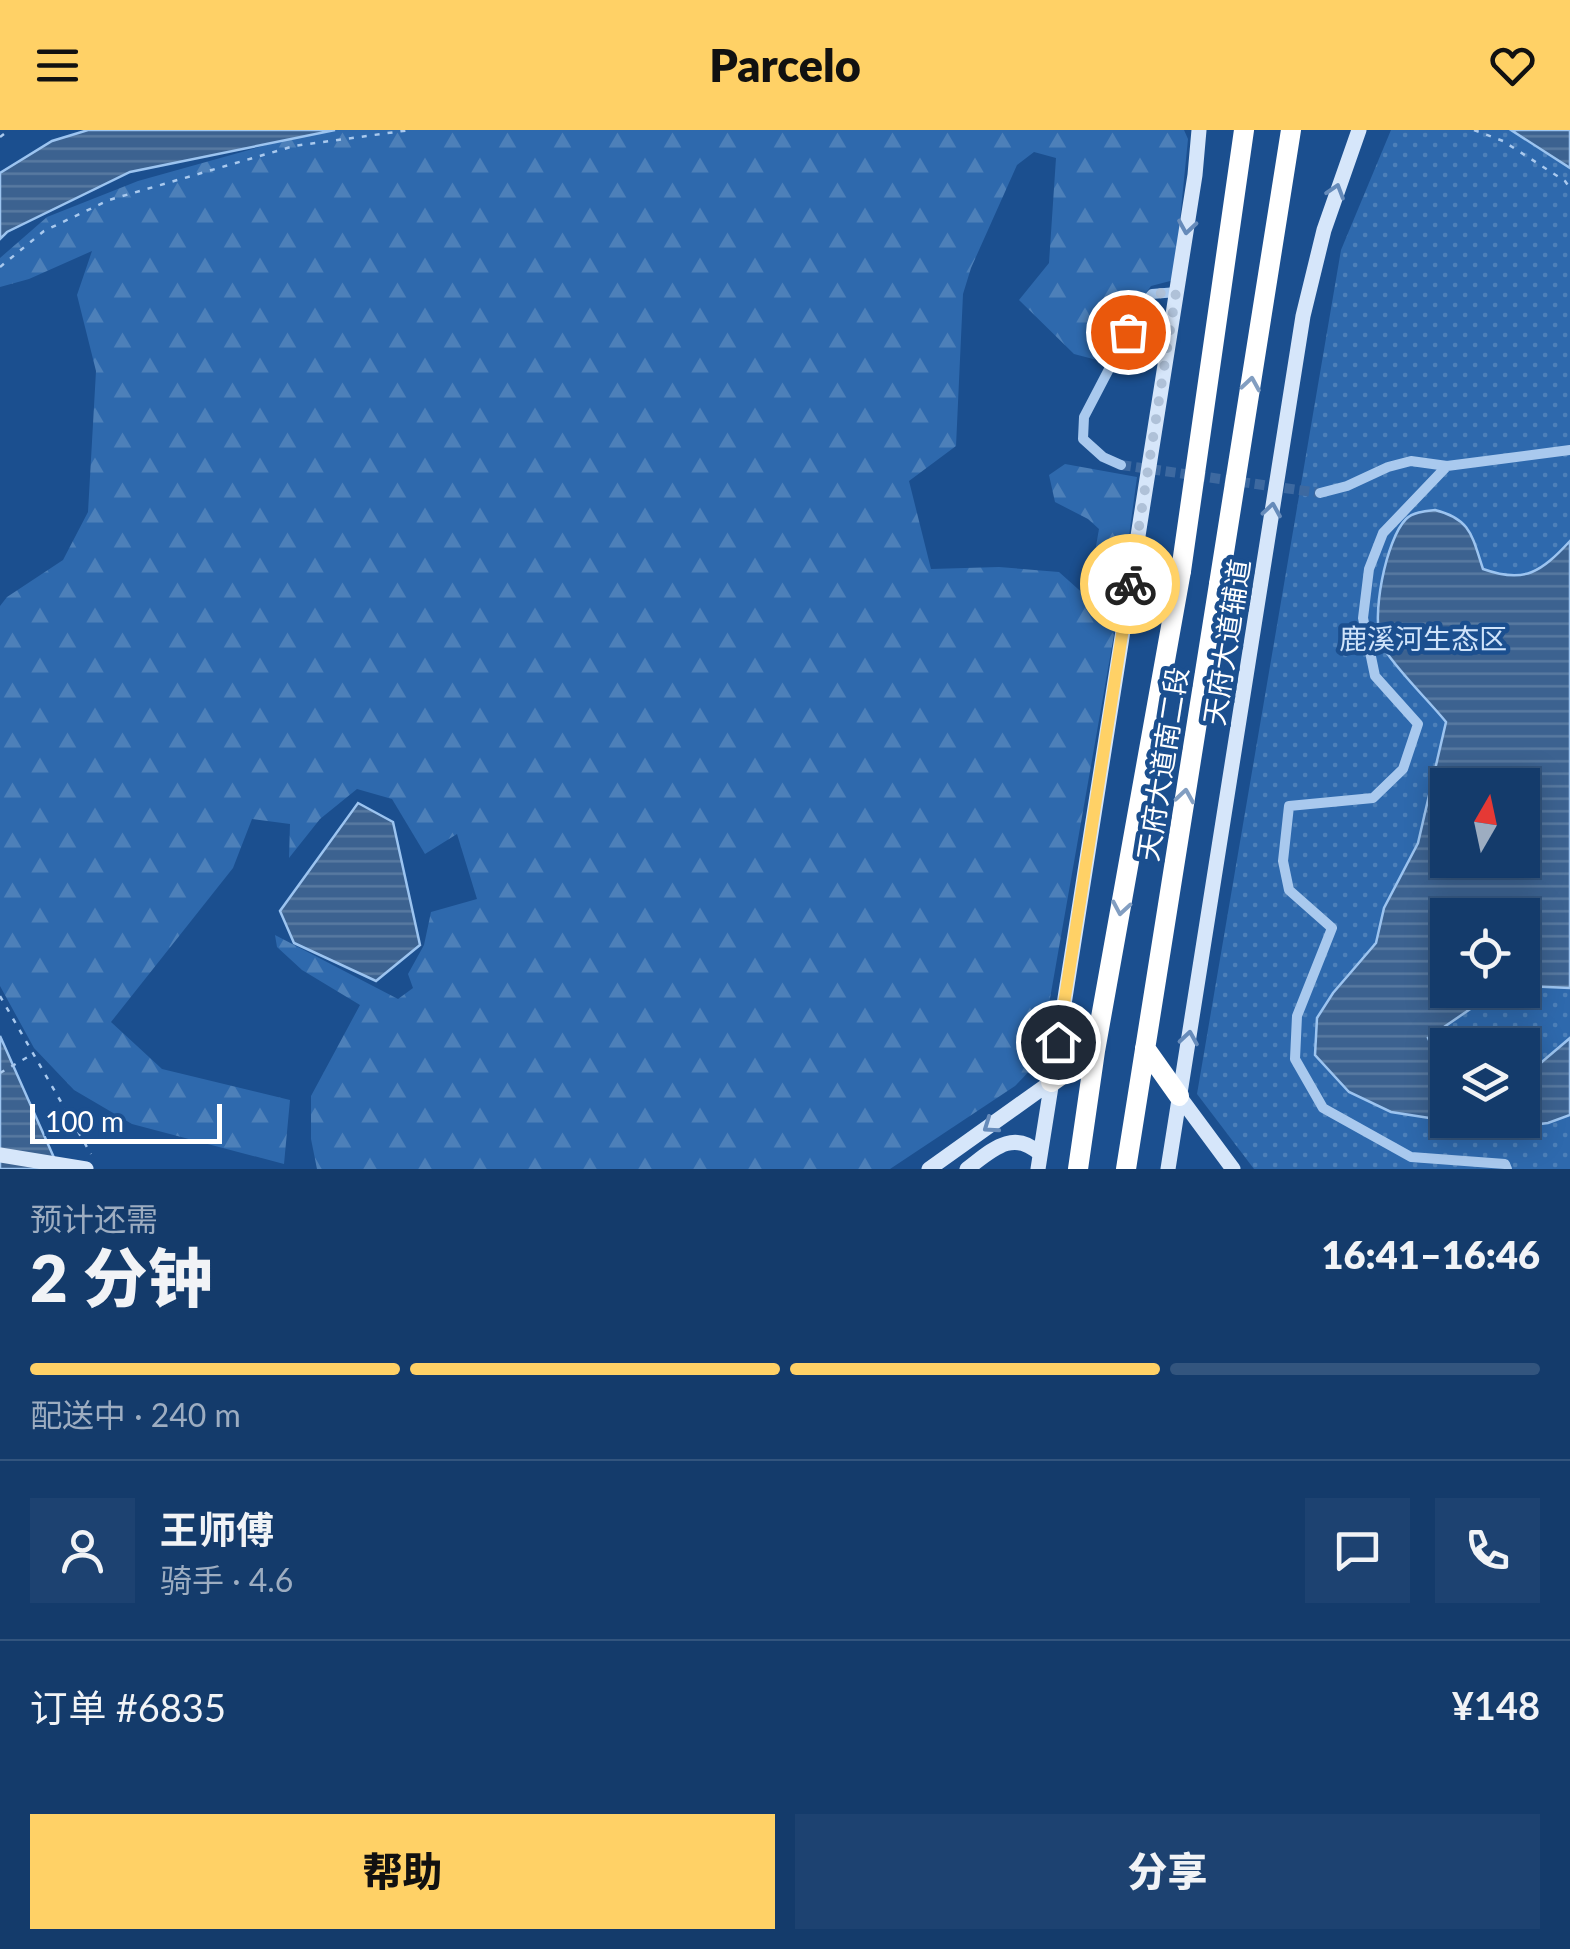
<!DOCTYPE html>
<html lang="zh">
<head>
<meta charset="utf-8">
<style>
  :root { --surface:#143b6b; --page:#1d4271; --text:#f1f3f6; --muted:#9dadc1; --line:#33557e; --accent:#ffd166 }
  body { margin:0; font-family:Lato,"Noto Sans SC",sans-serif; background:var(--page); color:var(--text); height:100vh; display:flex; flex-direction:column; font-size:38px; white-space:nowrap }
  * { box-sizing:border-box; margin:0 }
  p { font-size:32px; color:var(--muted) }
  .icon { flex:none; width:55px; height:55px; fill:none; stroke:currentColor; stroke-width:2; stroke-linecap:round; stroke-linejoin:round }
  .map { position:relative; height:1039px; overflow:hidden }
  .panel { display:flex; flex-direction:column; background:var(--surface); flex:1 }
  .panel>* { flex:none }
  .needle { width:65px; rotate:9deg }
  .fabs { position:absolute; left:1430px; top:638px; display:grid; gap:20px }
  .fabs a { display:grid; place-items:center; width:110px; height:110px; border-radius:0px; background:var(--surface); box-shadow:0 5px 25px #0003,0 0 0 2px var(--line); font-size:50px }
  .scale { position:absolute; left:30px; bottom:25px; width:192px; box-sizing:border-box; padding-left:10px; border:5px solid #fff; border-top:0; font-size:28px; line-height:35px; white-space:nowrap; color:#fff; -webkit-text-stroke:8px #1b4f8f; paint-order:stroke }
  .pin { position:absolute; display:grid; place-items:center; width:85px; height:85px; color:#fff; margin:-42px; border:5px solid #fff; border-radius:50%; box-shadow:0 2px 10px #0007 }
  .courier { position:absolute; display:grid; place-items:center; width:100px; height:100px; margin:-50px; border:8px solid #ffd166; border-radius:50%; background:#fff; color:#222; box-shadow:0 2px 12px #0007 }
  .head em { font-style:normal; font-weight:800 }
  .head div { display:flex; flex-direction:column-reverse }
  .head { display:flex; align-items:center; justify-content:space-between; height:170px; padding:0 30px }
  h1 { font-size:65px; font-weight:800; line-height:75px }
  .bar { display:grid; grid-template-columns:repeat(4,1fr); gap:15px 10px; align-content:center; height:120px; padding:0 30px }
  .bar i { height:12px; border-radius:8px; background:var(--line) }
  .bar .active { background:var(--accent) }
  .bar p { grid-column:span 4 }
  .line { display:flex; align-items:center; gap:25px; padding:0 30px; border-top:2px solid var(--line) }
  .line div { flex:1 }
  .round { display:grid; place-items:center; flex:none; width:105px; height:105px; border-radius:0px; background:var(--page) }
  .button { display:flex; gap:20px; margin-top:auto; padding:20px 30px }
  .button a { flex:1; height:115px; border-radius:0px; background:var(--accent); color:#111; font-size:40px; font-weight:800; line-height:115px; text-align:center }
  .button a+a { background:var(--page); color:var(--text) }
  header { display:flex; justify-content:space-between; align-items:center; height:130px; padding:0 30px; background:var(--accent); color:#111; font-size:45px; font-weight:800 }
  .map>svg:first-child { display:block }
</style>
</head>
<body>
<header><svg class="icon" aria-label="menu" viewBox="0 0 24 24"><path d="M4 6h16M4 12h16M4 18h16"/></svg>Parcelo<svg class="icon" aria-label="heart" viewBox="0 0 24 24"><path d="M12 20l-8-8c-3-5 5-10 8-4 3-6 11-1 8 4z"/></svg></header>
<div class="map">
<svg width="1570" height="1039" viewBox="0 0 1570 1039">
  <defs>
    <pattern id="forest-firs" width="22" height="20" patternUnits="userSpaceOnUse" patternTransform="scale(2.5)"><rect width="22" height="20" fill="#2e69ad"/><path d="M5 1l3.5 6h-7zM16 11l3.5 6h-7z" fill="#4d80b9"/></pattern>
    <pattern id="park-dots" width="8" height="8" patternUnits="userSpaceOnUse" patternTransform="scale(2.5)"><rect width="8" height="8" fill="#2e69ad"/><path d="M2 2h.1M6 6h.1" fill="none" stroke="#4d80b9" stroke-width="1.8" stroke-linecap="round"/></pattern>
    <pattern id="water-rules" width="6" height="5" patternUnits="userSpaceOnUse" patternTransform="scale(2.5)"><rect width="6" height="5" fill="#3c6290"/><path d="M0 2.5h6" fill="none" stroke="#597aa1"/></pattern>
  </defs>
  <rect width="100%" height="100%" fill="#1b4f8f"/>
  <path fill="url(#forest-firs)" d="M335,0H1184L1188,9L1174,150L1151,156L1097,230L1074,224L1019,170L1049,133L1056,28L1034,22L1017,35L971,138L963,164L956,316L909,351L931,439L999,437L1059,442L1087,467L1099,399L1088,389L1055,372L1049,345L1065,334L1137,347L1121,465L1039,931L1015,956L890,1039H317L311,1009V966L360,875L302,840L277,817L275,805L398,869L413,858L408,844L424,815L431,782L477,769L457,704L425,724L392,669L357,659L320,689L289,728L290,694L252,689L233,738L111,892L162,939L290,970L284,1034L132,994L74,960L34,918L0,856V476L7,467L63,430L88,382L96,241L77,165L92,121L29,149L0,157V128L47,87L138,51L309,3Z"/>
  <path fill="url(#park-dots)" fill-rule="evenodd" d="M1391,0H1570V1039H1254L1197,964L1341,120ZM1448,655H1522V730H1448ZM1448,785H1522V860H1448ZM1448,915H1522V990H1448Z"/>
  <path fill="url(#water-rules)" stroke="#9cc4f0" stroke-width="2.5" fill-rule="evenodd" d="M88,0H335L130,42L7,102L0,109V43L52,11Z
    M1511,0H1570V38Z
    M1435,380C1471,389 1472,406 1483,439C1525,454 1541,442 1570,411V858L1523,856L1522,785H1448V860H1498L1428,908L1437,928L1447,934L1448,990H1522L1523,948L1570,908V985L1548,993L1500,999L1391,982L1349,962L1315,925L1317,888L1333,863L1376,813L1384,778L1418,713L1446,592C1431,573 1391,534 1382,515C1370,489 1386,409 1406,389C1413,382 1426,381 1435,380ZM1522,655V730H1448V655Z
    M358,673L393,692L420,815L376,851L294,813L280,781Z
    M0,906L59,1039H0Z"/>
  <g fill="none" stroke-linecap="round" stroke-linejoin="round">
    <path stroke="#3d69a0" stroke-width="10" stroke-dasharray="10 5" stroke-linecap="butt" d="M1121,335L1320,363"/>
    <path stroke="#a9c9ee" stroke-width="2.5" stroke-dasharray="5 8" stroke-linecap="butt" d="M1474,0L1503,11L1565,51L1570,58
      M0,7L9,0
      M0,137L44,101L109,70L294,16L410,0
      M0,866L91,1024
      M0,943L33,924"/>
    <path stroke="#a9c9ee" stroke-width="10" d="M1121,335L1103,327L1083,309L1084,287L1143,174L1152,164L1177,162
      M1447,336L1383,403L1369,439L1363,488L1375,546L1418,594L1403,639L1373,668L1289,676L1283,731L1289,760L1332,798L1297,886L1295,929L1323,978L1411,1027L1505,1034L1507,1039
      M1320,363L1347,356L1388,337L1411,331L1447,336L1570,320"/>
    <path stroke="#d6e6fa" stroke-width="15" d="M1179,966L1233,1039
      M0,1025L86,1039
      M929,1039L1051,952
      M967,1039C991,1021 1013,998 1040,1024
      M1038,1039L1195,45L1199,0
      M1168,1039L1303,186L1324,100L1359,0"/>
    <path stroke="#fff" stroke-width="20" d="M1145,918L1179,966
      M1051,952L1095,921
      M1078,1039L1095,921L1181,441
      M1126,1039L1219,454"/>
    <path stroke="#fff" stroke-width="20" d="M1181,441L1244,0
      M1219,454L1291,0"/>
  </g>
  <defs><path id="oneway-chevron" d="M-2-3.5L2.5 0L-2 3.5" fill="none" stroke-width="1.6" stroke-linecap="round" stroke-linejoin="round" transform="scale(2.5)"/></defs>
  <g stroke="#668bba">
    <use href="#oneway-chevron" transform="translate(1336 61) rotate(-73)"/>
    <use href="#oneway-chevron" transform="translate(1187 97) rotate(99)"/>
    <use href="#oneway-chevron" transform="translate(1272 380) rotate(-81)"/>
    <use href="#oneway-chevron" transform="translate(1189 908) rotate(-81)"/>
    <use href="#oneway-chevron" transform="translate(990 996) rotate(145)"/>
  </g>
  <g stroke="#829ec1">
    <use href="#oneway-chevron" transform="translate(1251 254) rotate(-81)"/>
    <use href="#oneway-chevron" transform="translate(1185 666) rotate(-81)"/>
    <use href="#oneway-chevron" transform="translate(1121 778) rotate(100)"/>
  </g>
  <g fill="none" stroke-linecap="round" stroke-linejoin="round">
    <path stroke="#afc1d8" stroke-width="10" stroke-dasharray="0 18" d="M1128,202L1143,174L1152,164L1176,162L1130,454"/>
    <path stroke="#ffd166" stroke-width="12" d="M1058,912L1130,454"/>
  </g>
  <g text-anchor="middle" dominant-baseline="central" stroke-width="9" stroke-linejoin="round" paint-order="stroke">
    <g font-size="28" fill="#cfe3fa" stroke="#1b4f8f">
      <text x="1423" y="508">鹿溪河生态区</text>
    </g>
    <g font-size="28" fill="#fff" stroke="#1b4f8f">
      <text transform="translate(1226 512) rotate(-81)">天府大道辅道</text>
      <text transform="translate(1162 634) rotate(-81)">天府大道南二段</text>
    </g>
  </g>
</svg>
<div class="fabs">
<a><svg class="needle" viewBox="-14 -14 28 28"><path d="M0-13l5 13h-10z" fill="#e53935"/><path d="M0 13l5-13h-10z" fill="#9dadc1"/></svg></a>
<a><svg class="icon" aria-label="locate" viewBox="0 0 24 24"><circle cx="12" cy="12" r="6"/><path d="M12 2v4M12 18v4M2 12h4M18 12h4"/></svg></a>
<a><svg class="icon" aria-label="layers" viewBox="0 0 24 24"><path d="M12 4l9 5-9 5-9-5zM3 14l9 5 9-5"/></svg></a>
</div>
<div class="scale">100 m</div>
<div class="pin" style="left:1128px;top:202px;background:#ea580c"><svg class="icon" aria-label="bag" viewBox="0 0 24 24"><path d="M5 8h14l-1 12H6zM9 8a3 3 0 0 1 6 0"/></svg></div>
<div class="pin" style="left:1058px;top:912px;background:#1f2937"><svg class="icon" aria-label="home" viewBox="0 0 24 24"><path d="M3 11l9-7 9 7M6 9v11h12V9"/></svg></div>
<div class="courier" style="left:1130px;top:454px"><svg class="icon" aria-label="bike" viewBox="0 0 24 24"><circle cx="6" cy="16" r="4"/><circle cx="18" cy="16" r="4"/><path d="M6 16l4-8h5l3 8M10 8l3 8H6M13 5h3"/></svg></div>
</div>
<section class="panel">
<div class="head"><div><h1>2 分钟</h1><p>预计还需</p></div><em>16:41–16:46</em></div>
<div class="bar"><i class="active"></i><i class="active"></i><i class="active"></i><i></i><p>配送中 · 240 m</p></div>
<div class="line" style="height:180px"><a class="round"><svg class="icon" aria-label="person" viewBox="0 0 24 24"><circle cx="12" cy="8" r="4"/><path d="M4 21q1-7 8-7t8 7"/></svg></a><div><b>王师傅</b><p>骑手 · 4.6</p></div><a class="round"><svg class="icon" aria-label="chat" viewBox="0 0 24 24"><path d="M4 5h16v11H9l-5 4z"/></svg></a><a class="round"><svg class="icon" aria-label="phone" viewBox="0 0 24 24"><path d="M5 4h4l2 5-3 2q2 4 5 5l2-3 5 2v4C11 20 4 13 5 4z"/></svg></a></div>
<div class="line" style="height:130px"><div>订单 #6835</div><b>¥148</b></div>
<div class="button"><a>帮助</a><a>分享</a></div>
</section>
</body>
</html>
